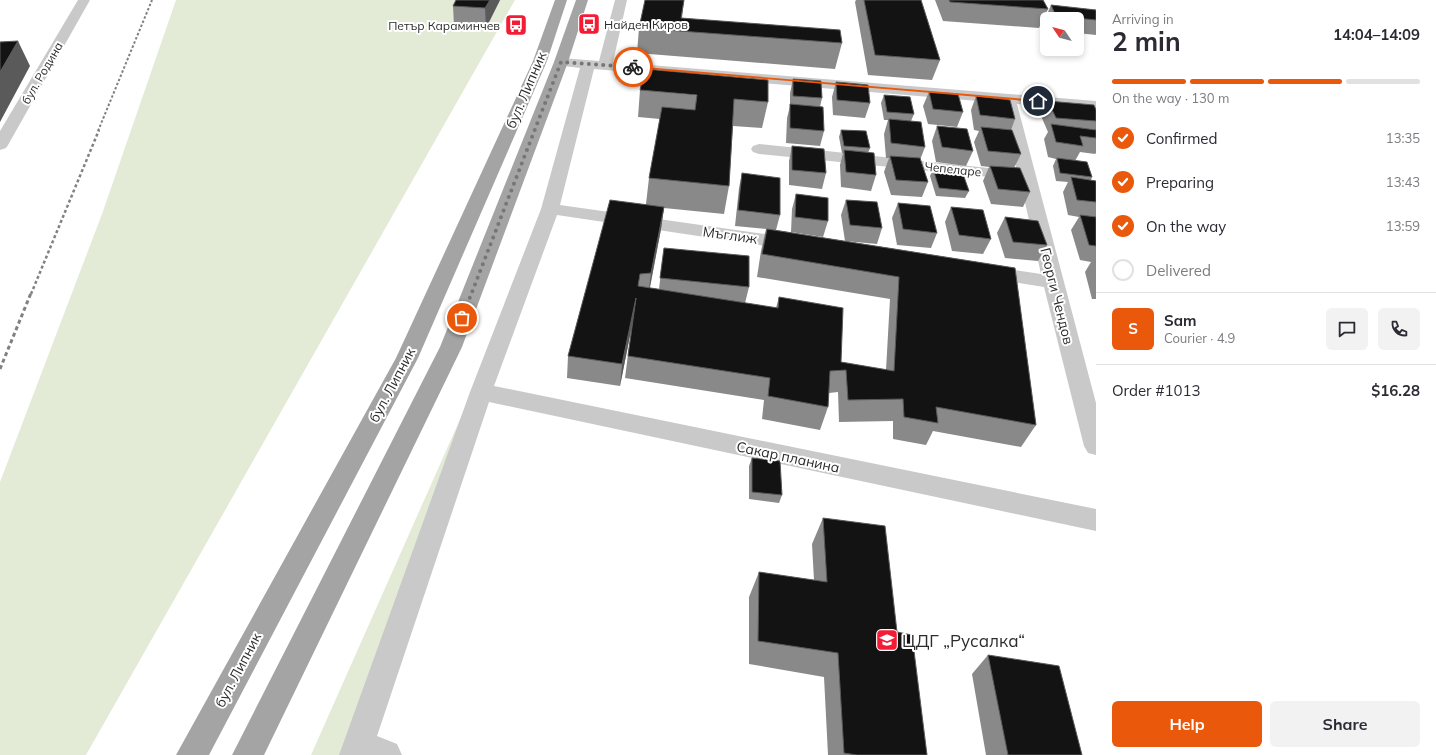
<!DOCTYPE html>
<html lang="en">
<head>
<meta charset="utf-8">
<style>
  :root { --surface:#fff; --page:#f2f2f3; --text:#2b2b33; --muted:#7c7c81; --line:#e1e1e2; --accent:#ea580c }
  body { margin:0; font-family:Mulish,sans-serif; background:var(--page); color:var(--text); height:100vh; display:flex; flex-direction:column; font-size:15px; white-space:nowrap }
  * { box-sizing:border-box; margin:0 }
  p { font-size:13px; color:var(--muted) }
  .icon { flex:none; width:22px; height:22px; fill:none; stroke:currentColor; stroke-width:2; stroke-linecap:round; stroke-linejoin:round }
  .map { position:relative; flex:1; overflow:hidden }
  .details { display:flex; flex-direction:column; background:var(--surface); width:340px }
  .details>* { flex:none }
  .needle { width:26px; rotate:305deg }
  .fabs { position:absolute; left:1040px; top:12px; display:grid; gap:8px }
  .fabs a { display:grid; place-items:center; width:44px; height:44px; border-radius:6px; background:var(--surface); box-shadow:0 2px 6px #0003; font-size:20px }
  .pin { position:absolute; display:grid; place-items:center; width:34px; height:34px; color:#fff; margin:-17px; border:2px solid #fff; border-radius:50%; box-shadow:0 1px 4px #0007 }
  .courier { position:absolute; display:grid; place-items:center; width:40px; height:40px; margin:-20px; border:3px solid #ea580c; border-radius:50%; background:#fff; color:#222; box-shadow:0 1px 5px #0007 }
  .headline em { font-style:normal; font-weight:700 }
  .headline div { display:flex; flex-direction:column-reverse }
  .headline { display:flex; align-items:center; justify-content:space-between; height:68px; padding:0 16px }
  h1 { font-size:26px; font-weight:700; line-height:30px }
  .bar { display:grid; grid-template-columns:repeat(4,1fr); gap:6px 4px; align-content:center; height:48px; padding:0 16px }
  .bar i { height:5px; border-radius:3px; background:var(--line) }
  .bar .selected { background:var(--accent) }
  .bar p { grid-column:span 4 }
  .line { display:flex; align-items:center; gap:10px; padding:0 16px; border-top:1px solid var(--line) }
  .line div { flex:1 }
  .round { display:grid; place-items:center; flex:none; width:42px; height:42px; border-radius:6px; background:var(--page) }
  ol { padding:0 16px; list-style:none }
  li { display:flex; align-items:center; gap:12px; height:44px }
  li p { margin-inline-start:auto }
  li .icon { padding:4px; border-radius:50%; background:var(--accent); color:#fff; stroke-width:4 }
  li:last-child { color:var(--muted) }
  li i { width:22px; height:22px; border:2px solid var(--line); border-radius:50% }
  .button { display:flex; gap:8px; margin-top:auto; padding:8px 16px }
  .button a { flex:1; height:46px; border-radius:6px; background:var(--accent); color:#fff; font-size:16px; font-weight:700; line-height:46px; text-align:center }
  .button a+a { background:var(--page); color:var(--text) }
  main { display:flex; flex:1; min-height:0 }
  .map>svg:first-child { display:block }
</style>
</head>
<body>
<main>
<div class="map">
<svg width="1096" height="755" viewBox="0 0 1096 755">
  <rect width="100%" height="100%" fill="#fff"/>
  <path fill="#e3ebd7" d="M176,0H515L86,755H0V482L102,214Z
    M465,408L346,755H311Z"/>
  <g fill="none" stroke-linecap="round" stroke-linejoin="round">
    <path fill="#c9c9c9" fill-rule="evenodd" d="M78,0H90L8,145L6,148L0,150V131Z
      M615,0H627L613,62L1096,101V111L1017,104L1096,403V455L1088,453L1084,446L1044,287L987,278L980,276L977,272L980,268L987,266L1041,274L1020,180L759,154L753,152L751,149L753,146L759,144L1017,171L1002,103L594,69L560,205L793,238L800,240L802,244L800,248L793,250L557,215L494,386L1096,509V531L489,402L377,736L397,744L402,755H339L470,392L541,209L580,68L556,65L554,62L556,59L561,58L599,61Z"/>
    <path fill="#a4a4a4" fill-rule="evenodd" d="M555,0H567L547,61L418,358L209,755H176L396,358L533,61Z
      M576,0H588L568,62L462,347L264,755H232L440,347L554,62Z"/>
    <path stroke="#818181" stroke-width="2" stroke-dasharray="2.5 2" stroke-linecap="butt" d="M98,131L152,0"/>
    <path stroke="#818181" stroke-width="2.5" stroke-dasharray="3 2.5" stroke-linecap="butt" d="M31,294L99,130"/>
    <path stroke="#818181" stroke-width="3" stroke-dasharray="4 3" stroke-linecap="butt" d="M0,369L31,293"/>
  </g>
  <path fill="#898989" d="M500,0L486,28L454,26L453,6Z
    M684,0L682,18L842,43L835,69L637,53L639,28Z
    M856,0H921L940,60L932,80L868,75L855,2Z
    M935,0H1043L1048,9L1039,28L943,21Z
    M1051,5L1096,10V35L1077,33V19H1047V23L1045,19Z
    M793,79L822,98L820,107L824,131L820,146L786,143L787,118L790,106V93Z
    M836,82L870,103L865,118L833,115L832,97Z
    M640,90L768,102L762,128L733,126L729,186L724,214L664,208L661,229L650,288L659,289L664,248L749,287L745,303L776,308L779,297L841,362L886,370L890,299L757,277L761,251L766,229L735,226L739,188L742,173L780,215L776,230L1015,268L1036,425L1021,447L933,431L926,445L893,439V421L839,422L838,392L829,393L828,407L820,430L762,419L764,400L625,378L631,331L620,386L567,378L568,356L646,204L649,178L660,119L638,117Z
    M929,92L963,112L957,127L928,124L923,106Z
    M884,95L914,114L911,121L925,147L920,160L928,182L922,197L891,195L884,172L889,158H886L884,134L888,120H884L881,103Z
    M976,96L1015,119L1011,130L1021,154L1014,168L1030,192L1023,207L991,204L983,181L989,167L981,166L974,142L979,131L974,130L971,110Z
    M1048,101L1096,110V153L1095,154L1080,152L1075,161L1092,177L1091,180L1096,181V299H1092L1085,272L1091,262L1080,260L1071,230L1079,217L1068,215L1063,192L1068,182L1056,181L1053,166L1056,159L1048,157L1044,139L1048,132L1041,116Z
    M937,126L973,151L966,166L936,162L932,141Z
    M841,130L870,148L868,153L876,175L871,191L841,187L840,165L843,153H842L839,137Z
    M792,146L826,173L822,189L789,185V161Z
    M933,169L969,191L965,198L936,196L930,176Z
    M796,194L828,221L823,237L791,232L792,209Z
    M846,200L882,228L877,244L845,241L841,215Z
    M898,203L937,233L931,248L897,245L892,218Z
    M951,207L991,239L983,254L952,251L945,222Z
    M1005,217L1047,245L1038,261L1005,258L997,233Z
    M752,458L782,495L779,503L749,499V466Z
    M823,518L897,632L927,755H828L824,677L749,664V597L759,572L814,580L812,544Z
    M988,655L1082,755H986L972,674Z"/>
  <path fill="#5a5a5a" d="M490,0H500L486,28L485,8Z
    M18,41L30,66L0,122V72Z
    M664,207L661,229L648,296L651,273Z
    M636,298L633,320L620,386L622,364Z"/>
  <path fill="#131313" stroke="#5a5a5a" d="M456,0H490L485,8L453,6Z
    M645,0H684L681,18L840,30L842,43L639,28Z
    M864,0H921L940,60L875,55Z
    M949,0H1043L1048,9L950,2Z
    M1051,5L1096,10V20L1056,16Z
    M18,41L0,72V42Z
    M645,69L768,80V102L734,99L729,186L649,178L662,107L695,110L697,95L640,90Z
    M793,79L821,81L822,98L793,96Z
    M836,82L868,85L870,103L837,100Z
    M929,92L958,94L963,112L933,109Z
    M884,95L910,97L914,114L887,112Z
    M976,96L1010,100L1015,119L980,115Z
    M1048,101L1094,105L1096,110V121L1056,118Z
    M790,104L823,107L824,131L790,128Z
    M889,119L921,122L925,147L891,143Z
    M1051,124L1096,130V138L1080,136L1083,146L1056,142Z
    M937,126L967,129L973,151L942,147Z
    M981,127L1012,130L1021,154L988,151Z
    M841,130L866,131L870,148L844,146Z
    M792,146L824,149L826,173L792,170Z
    M844,150L874,153L876,175L846,172Z
    M890,156L920,158L928,182L896,180Z
    M1057,158L1087,162L1092,177L1060,173Z
    M990,166L1020,168L1030,192L998,189Z
    M933,169L962,171L969,191L939,188Z
    M742,173L780,178V215L738,210Z
    M1071,177L1096,181V202L1077,200Z
    M796,194L828,198V221L795,217Z
    M610,200L664,207L651,273L640,274L638,286L778,308L779,297L843,308L841,362L894,371L899,277L762,254L767,229L1015,268L1036,425L936,407L938,423L904,417L903,399L848,400L846,370L830,371L828,407L768,396L770,378L628,356L636,298L622,364L568,356Z
    M846,200L877,202L882,228L850,225Z
    M898,203L930,206L937,233L903,229Z
    M951,207L983,210L991,239L959,235Z
    M1080,215L1096,217V246L1089,245Z
    M1005,217L1038,221L1047,245L1013,242Z
    M664,248L749,256V287L660,278Z
    M752,458L780,461L782,495L752,492Z
    M823,518L885,526L897,632L912,635L927,755H857L844,753L838,653L758,641L759,572L827,582Z
    M988,655L1059,666L1082,755H1008Z"/>
  <path fill="#ea580c" d="M632,66L1038,100L1040,101L1038,102L633,68Z"/>
  <g fill="none" stroke-linecap="round" stroke-linejoin="round">
    <path stroke="#767676" stroke-width="4" stroke-dasharray="0 7.2" d="M462,318L561,62L633,67"/>
  </g>
  <defs>
    <g id="bus-square" transform="scale(1.15)"><rect x="-9" y="-9" width="18" height="18" rx="4" fill="#f41c35" stroke="#fff"/><path d="M-5-6H5V4H4V6H2V4H-2V6H-4V4H-5ZM-3.5-4V0h7V-4ZM-3.5 1.2v1.5H-2V1.2ZM2 1.2v1.5H3.5V1.2Z" fill="#fff"/></g>
    <g id="school-square" transform="scale(1.15)"><rect x="-9" y="-9" width="18" height="18" rx="4" fill="#f41c35" stroke="#fff"/><path d="M0-5L7-2L0 1L-7-2ZM-4 1L0 2.5L4 1V4Q0 6-4 4Z" fill="#fff"/></g>
  </defs>
  <g fill-rule="evenodd">
    <use href="#bus-square" x="589" y="24"/>
    <use href="#bus-square" x="516" y="25"/>
    <use href="#school-square" x="887" y="640"/>
  </g>
  <g text-anchor="middle" dominant-baseline="central" stroke-width="4" stroke-linejoin="round" paint-order="stroke">
    <g font-size="12" fill="#2c2c2c" stroke="#fff" text-anchor="start">
      <text x="604" y="24">Найден Киров</text>
      <text x="500" y="25" text-anchor="end">Петър Караминчев</text>
    </g>
    <g font-size="12" fill="#2c2c2c" stroke="#fff">
      <text transform="translate(42 73) rotate(-60)">бул. Родина</text>
      <text transform="translate(953 169) rotate(6)">Чепеларе</text>
    </g>
    <g font-size="14" fill="#2c2c2c" stroke="#fff">
      <text transform="translate(526 90) rotate(-67)">бул. Липник</text>
      <text transform="translate(730 235) rotate(8)">Мъглиж</text>
      <text transform="translate(1057 296) rotate(76)">Георги Чендов</text>
      <text transform="translate(392 385) rotate(-62)">бул. Липник</text>
      <text transform="translate(788 457) rotate(12)">Сакар планина</text>
      <text transform="translate(238 670) rotate(-62)">бул. Липник</text>
    </g>
    <g font-size="17" fill="#2c2c2c" stroke="#fff" text-anchor="start">
      <text x="902" y="640">ЦДГ „Русалка“</text>
    </g>
  </g>
</svg>
<div class="fabs">
<a><svg class="needle" viewBox="-14 -14 28 28"><path d="M0-13l5 13h-10z" fill="#e53935"/><path d="M0 13l5-13h-10z" fill="#7c7c81"/></svg></a>
</div>
<div class="pin" style="left:462px;top:318px;background:#ea580c"><svg class="icon" aria-label="bag" viewBox="0 0 24 24"><path d="M5 8h14l-1 12H6zM9 8a3 3 0 0 1 6 0"/></svg></div>
<div class="pin" style="left:1038px;top:101px;background:#1f2937"><svg class="icon" aria-label="home" viewBox="0 0 24 24"><path d="M3 11l9-7 9 7M6 9v11h12V9"/></svg></div>
<div class="courier" style="left:633px;top:67px"><svg class="icon" aria-label="bike" viewBox="0 0 24 24"><circle cx="6" cy="16" r="4"/><circle cx="18" cy="16" r="4"/><path d="M6 16l4-8h5l3 8M10 8l3 8H6M13 5h3"/></svg></div>
</div>
<section class="details">
<div class="headline"><div><h1>2 min</h1><p>Arriving in</p></div><em>14:04–14:09</em></div>
<div class="bar"><i class="selected"></i><i class="selected"></i><i class="selected"></i><i></i><p>On the way · 130 m</p></div>
<ol>
<li><svg class="icon" aria-label="check" viewBox="0 0 24 24"><path d="M5 12l5 5 9-10"/></svg>Confirmed<p>13:35</p></li>
<li><svg class="icon" aria-label="check" viewBox="0 0 24 24"><path d="M5 12l5 5 9-10"/></svg>Preparing<p>13:43</p></li>
<li><svg class="icon" aria-label="check" viewBox="0 0 24 24"><path d="M5 12l5 5 9-10"/></svg>On the way<p>13:59</p></li>
<li><i></i>Delivered</li>
</ol>
<div class="line" style="height:72px"><b class="round" style="background:var(--accent);color:#fff">S</b><div><b>Sam</b><p>Courier · 4.9</p></div><a class="round"><svg class="icon" aria-label="chat" viewBox="0 0 24 24"><path d="M4 5h16v11H9l-5 4z"/></svg></a><a class="round"><svg class="icon" aria-label="phone" viewBox="0 0 24 24"><path d="M5 4h4l2 5-3 2q2 4 5 5l2-3 5 2v4C11 20 4 13 5 4z"/></svg></a></div>
<div class="line" style="height:52px"><div>Order #1013</div><b>$16.28</b></div>
<div class="button"><a>Help</a><a>Share</a></div>
</section>
</main>
</body>
</html>
